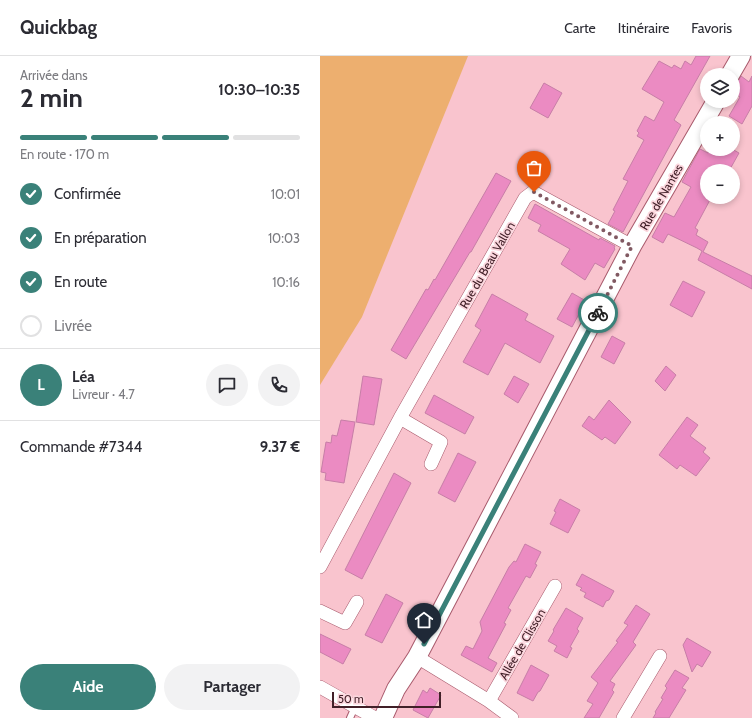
<!DOCTYPE html>
<html lang="fr">
<head>
<meta charset="utf-8">
<style>
  :root { --surface:#fff; --page:#f2f2f3; --text:#2b2b33; --muted:#7c7c81; --line:#e1e1e2; --accent:#3a8179 }
  body { margin:0; font-family:Cabin,sans-serif; background:var(--page); color:var(--text); height:100vh; display:flex; flex-direction:column; font-size:15px; white-space:nowrap }
  * { box-sizing:border-box; margin:0 }
  p { font-size:13px; color:var(--muted) }
  .icon { flex:none; width:22px; height:22px; fill:none; stroke:currentColor; stroke-width:2; stroke-linecap:round; stroke-linejoin:round }
  .map { position:relative; flex:1; overflow:hidden }
  .panel { display:flex; flex-direction:column; background:var(--surface); width:320px }
  .panel>* { flex:none }
  .tools { position:absolute; left:380px; top:12px; display:grid; gap:8px }
  .tools a { display:grid; place-items:center; width:40px; height:40px; border-radius:50%; background:var(--surface); box-shadow:0 2px 6px #0003; font-size:20px }
  .scale { position:absolute; left:12px; bottom:10px; width:109px; box-sizing:border-box; padding-left:4px; border:2px solid #412028; border-top:0; font-size:11px; line-height:14px; white-space:nowrap; color:#412028; -webkit-text-stroke:3px #fbd6dd; paint-order:stroke }
  .pin { position:absolute; display:grid; place-items:center; width:34px; height:34px; color:#fff; margin:-41px -17px; border-radius:50% 50% 50% 0; rotate:-45deg; box-shadow:0 0 4px #0007 }
  .pin .icon { rotate:45deg }
  .courier { position:absolute; display:grid; place-items:center; width:40px; height:40px; margin:-20px; border:3px solid #3a8179; border-radius:50%; background:#fff; color:#222; box-shadow:0 1px 5px #0007 }
  .overview em { font-style:normal; font-weight:700 }
  .overview div { display:flex; flex-direction:column-reverse }
  .overview { display:flex; align-items:center; justify-content:space-between; height:68px; padding:0 20px }
  h1 { font-size:26px; font-weight:700; line-height:30px }
  .bar { display:grid; grid-template-columns:repeat(4,1fr); gap:6px 4px; align-content:center; height:48px; padding:0 20px }
  .bar i { height:5px; border-radius:3px; background:var(--line) }
  .bar .on { background:var(--accent) }
  .bar p { grid-column:span 4 }
  .line { display:flex; align-items:center; gap:10px; padding:0 20px; border-top:1px solid var(--line) }
  .line div { flex:1 }
  .round { display:grid; place-items:center; flex:none; width:42px; height:42px; border-radius:21px; background:var(--page) }
  ol { padding:0 20px; list-style:none }
  li { display:flex; align-items:center; gap:12px; height:44px }
  li p { margin-inline-start:auto }
  li .icon { padding:4px; border-radius:50%; background:var(--accent); color:#fff; stroke-width:4 }
  li:last-child { color:var(--muted) }
  li i { width:22px; height:22px; border:2px solid var(--line); border-radius:50% }
  .primary-button { display:flex; gap:8px; margin-top:auto; padding:8px 20px }
  .primary-button a { flex:1; height:46px; border-radius:24px; background:var(--accent); color:#fff; font-size:16px; font-weight:700; line-height:46px; text-align:center }
  .primary-button a+a { background:var(--page); color:var(--text) }
  header { display:flex; align-items:center; gap:24px; box-sizing:border-box; height:56px; padding:0 20px; background:var(--surface); border-bottom:1px solid var(--line) }
  header strong { font-size:19px }
  nav { display:flex; gap:22px; margin-inline-start:auto; font-size:14px }
  main { display:flex; flex:1; min-height:0 }
  .map>svg:first-child { display:block }
</style>
</head>
<body>
<header>
<strong>Quickbag</strong>
<nav><a>Carte</a><a>Itinéraire</a><a>Favoris</a></nav>
</header>
<main>
<section class="panel">
<div class="overview"><div><h1>2 min</h1><p>Arrivée dans</p></div><em>10:30–10:35</em></div>
<div class="bar"><i class="on"></i><i class="on"></i><i class="on"></i><i></i><p>En route · 170 m</p></div>
<ol>
<li><svg class="icon" aria-label="check" viewBox="0 0 24 24"><path d="M5 12l5 5 9-10"/></svg>Confirmée<p>10:01</p></li>
<li><svg class="icon" aria-label="check" viewBox="0 0 24 24"><path d="M5 12l5 5 9-10"/></svg>En préparation<p>10:03</p></li>
<li><svg class="icon" aria-label="check" viewBox="0 0 24 24"><path d="M5 12l5 5 9-10"/></svg>En route<p>10:16</p></li>
<li><i></i>Livrée</li>
</ol>
<div class="line" style="height:72px"><b class="round" style="background:var(--accent);color:#fff">L</b><div><b>Léa</b><p>Livreur · 4.7</p></div><a class="round"><svg class="icon" aria-label="chat" viewBox="0 0 24 24"><path d="M4 5h16v11H9l-5 4z"/></svg></a><a class="round"><svg class="icon" aria-label="phone" viewBox="0 0 24 24"><path d="M5 4h4l2 5-3 2q2 4 5 5l2-3 5 2v4C11 20 4 13 5 4z"/></svg></a></div>
<div class="line" style="height:52px"><div>Commande #7344</div><b>9.37 €</b></div>
<div class="primary-button"><a>Aide</a><a>Partager</a></div>
</section>
<div class="map">
<svg width="432" height="662" viewBox="0 0 432 662">
  <rect width="100%" height="100%" fill="#f9c4ce"/>
  <path fill="#edaf6f" d="M0,0H148L42,261L0,329Z"/>
  <path fill="#eb8bc2" stroke="#c77ea7" d="M376,0H390L354,64L361,69L303,176L288,168L295,155L293,154L308,125L303,123L324,84L317,80L319,77L317,75L325,60L334,65L344,46L322,33L339,5L352,12L354,9L361,13L365,5L371,9Z
    M421,20L429,26L432,20V50L422,68L409,60L420,41L413,36V34Z
    M224,27L242,37L228,62L210,52Z
    M380,93L388,97L390,93H412L419,97L409,115H387V141L391,142L375,172L378,174L376,179L388,186L383,196L432,220V233L378,204L382,195L377,192L348,178L343,187L332,181L345,157L354,161L371,131L362,126Z
    M176,117L191,125L151,196H150L86,303L71,294L106,233L108,234L114,223L115,224Z
    M215,148L279,184L280,182L295,190L294,192L295,193L284,212L275,207L265,224L241,208L250,193L218,175L221,169L208,162Z
    M363,225L385,236L372,261L350,249Z
    M252,237L266,245L252,271L237,263Z
    M172,238L208,258L205,264L234,280L220,307L185,287L168,319L143,306L161,274L155,270Z
    M292,280L305,287L294,308L281,301Z
    M346,310L356,319L345,335L335,325Z
    M43,320L62,323L54,369L36,366Z
    M194,320L209,328L198,347L184,338Z
    M114,339L154,361L145,378L105,357Z
    M289,344L311,366L295,388L285,381L282,384L262,370L269,360L274,364Z
    M367,361L378,369L370,380L386,392L383,396L390,402L376,420L360,409L357,413L339,399Z
    M21,364L35,366L24,427L5,424L6,417L1,416L6,386L11,387L12,379L17,380Z
    M138,397L156,406L135,446L118,437Z
    M74,417L91,427L42,523L25,514Z
    M240,443L260,454L248,477L230,468L236,456L234,455Z
    M205,488L221,496L215,508L217,509L210,522L206,520L188,552L191,554L184,567L186,568L168,602L177,607L172,616L141,599L146,590L153,593L162,575L160,566L189,511L194,505L196,506Z
    M262,518L294,535L289,544L286,545L283,551L264,541L266,537L260,534L262,532L256,529Z
    M66,538L83,547L62,587L45,579Z
    M316,549L330,558L313,586L316,589L290,625L295,628L292,634L294,636L279,662H264L273,648L267,645L278,627L271,621L298,586L296,585L308,569L304,567Z
    M246,552L263,562L257,573L259,575L250,591L252,592L247,602L234,595L237,590L228,585L234,575L233,574Z
    M0,578L31,593L23,608L0,596Z
    M367,582L391,596L382,611L377,608L372,616L363,589Z
    M211,609L229,619L220,635L218,636L213,645L197,637Z
    M355,614L369,622L362,632L366,634L349,662H333L336,657L335,656L343,643L341,642L347,632L345,630Z
    M110,632L121,639L108,662L93,654L103,634L107,637Z"/>
  <g fill="none" stroke-linecap="round" stroke-linejoin="round">
    <g stroke="#a85a6c" stroke-width="8">
      <path id="lane" d="M30,662L35,651"/>
    </g>
    <g stroke="#a85a6c" stroke-width="14">
      <path id="street" d="M80,362L121,386L111,408
        M0,511L80,362L205,142L213,136L312,190
        M0,555L25,567L37,546
        M97,601L169,645L192,662
        M0,631L55,662
        M169,645L235,530
        M303,662L340,600"/>
    </g>
    <g stroke="#a85a6c" stroke-width="20">
      <path id="secondary" d="M410,19L421,0
        M63,662L76,633L97,601L312,190L396,45"/>
    </g>
    <use href="#lane" stroke="#fff" stroke-width="6"/>
    <use href="#street" stroke="#fff" stroke-width="13"/>
    <use href="#secondary" stroke="#fff" stroke-width="18"/>
  </g>
  <g fill="none" stroke-linecap="round" stroke-linejoin="round">
    <path stroke="#815962" stroke-width="4" stroke-dasharray="0 7.2" d="M214,136L312,190L278,257"/>
    <path stroke="#3a8179" stroke-width="5" d="M104,588L278,257"/>
  </g>
  <g text-anchor="middle" dominant-baseline="central" stroke-width="3.5" stroke-linejoin="round" paint-order="stroke">
    <g font-size="12" fill="#412028" stroke="#fbd6dd">
      <text transform="translate(341 141) rotate(-60)">Rue de Nantes</text>
      <text transform="translate(167 209) rotate(-60)">Rue du Beau Vallon</text>
      <text transform="translate(202 588) rotate(-60)">Allée de Clisson</text>
    </g>
  </g>
</svg>
<div class="tools">
<a><svg class="icon" aria-label="layers" viewBox="0 0 24 24"><path d="M12 4l9 5-9 5-9-5zM3 14l9 5 9-5"/></svg></a>
<a>+</a>
<a>−</a>
</div>
<div class="scale">50 m</div>
<div class="pin" style="left:214px;top:136px;background:#ea580c"><svg class="icon" aria-label="bag" viewBox="0 0 24 24"><path d="M5 8h14l-1 12H6zM9 8a3 3 0 0 1 6 0"/></svg></div>
<div class="pin" style="left:104px;top:588px;background:#1f2937"><svg class="icon" aria-label="home" viewBox="0 0 24 24"><path d="M3 11l9-7 9 7M6 9v11h12V9"/></svg></div>
<div class="courier" style="left:278px;top:257px"><svg class="icon" aria-label="bike" viewBox="0 0 24 24"><circle cx="6" cy="16" r="4"/><circle cx="18" cy="16" r="4"/><path d="M6 16l4-8h5l3 8M10 8l3 8H6M13 5h3"/></svg></div>
</div>
</main>
</body>
</html>
